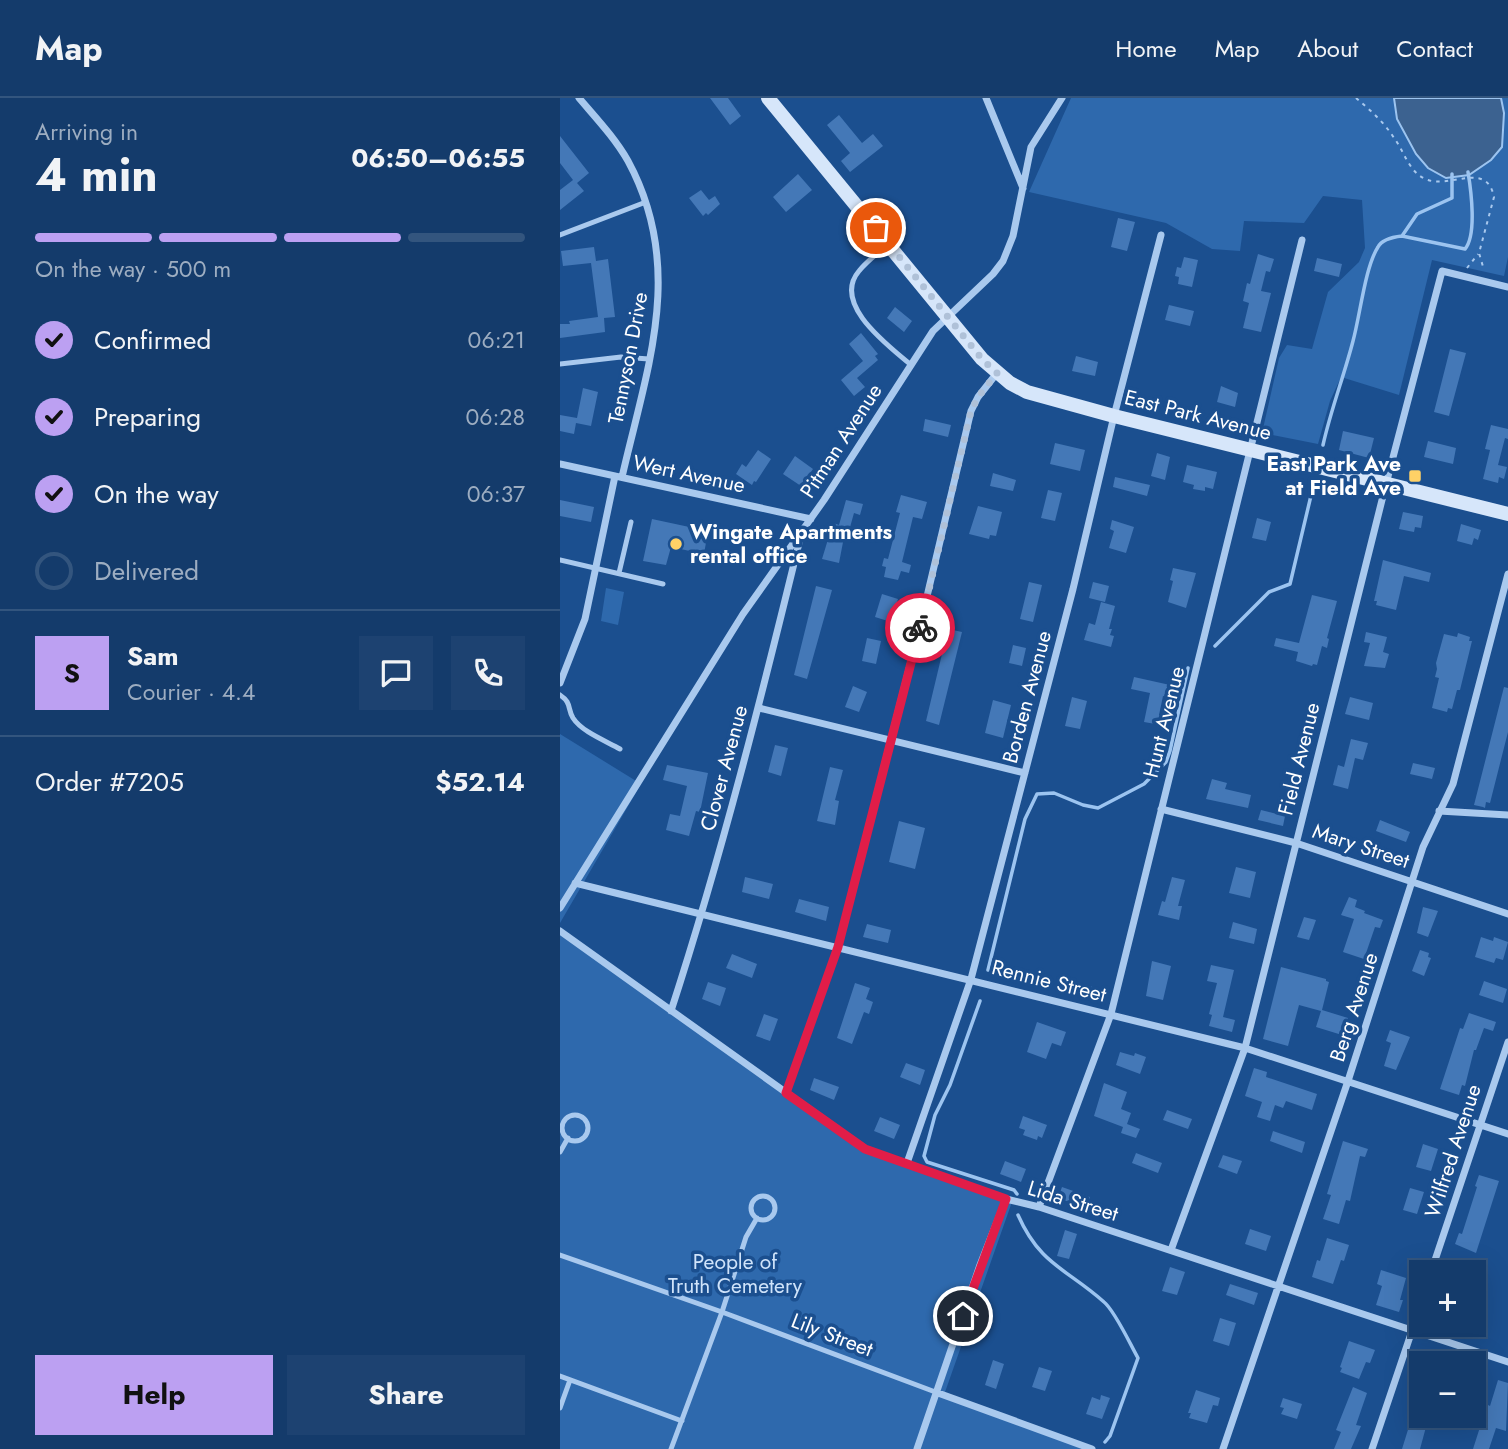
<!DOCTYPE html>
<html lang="en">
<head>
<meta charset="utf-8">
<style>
  :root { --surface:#143b6b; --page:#1d4271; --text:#f1f3f6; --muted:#9dadc1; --line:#33557e; --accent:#bca0f2 }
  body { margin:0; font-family:Jost,sans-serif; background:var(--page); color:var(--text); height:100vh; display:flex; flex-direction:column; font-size:26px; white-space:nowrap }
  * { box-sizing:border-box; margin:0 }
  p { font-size:23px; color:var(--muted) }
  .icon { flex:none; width:38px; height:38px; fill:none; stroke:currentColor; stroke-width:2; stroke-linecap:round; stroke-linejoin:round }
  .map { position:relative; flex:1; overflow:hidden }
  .details { display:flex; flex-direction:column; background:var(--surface); width:560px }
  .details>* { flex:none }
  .fabs { position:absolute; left:849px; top:1162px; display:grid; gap:14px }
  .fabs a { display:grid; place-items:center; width:77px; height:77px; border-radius:0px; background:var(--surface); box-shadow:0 7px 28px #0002,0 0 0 2px var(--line); font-size:35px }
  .pin { position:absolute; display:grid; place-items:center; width:60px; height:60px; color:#fff; margin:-30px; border:4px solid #fff; border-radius:50%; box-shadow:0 2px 7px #0007 }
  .courier { position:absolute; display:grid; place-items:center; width:70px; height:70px; margin:-35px; border:5px solid #e11d48; border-radius:50%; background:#fff; color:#222; box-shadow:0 2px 9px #0007 }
  .overview em { font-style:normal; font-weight:700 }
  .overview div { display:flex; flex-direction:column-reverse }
  .overview { display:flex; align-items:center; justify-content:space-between; height:119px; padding:0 35px }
  h1 { font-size:46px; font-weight:700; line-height:52px }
  .bar { display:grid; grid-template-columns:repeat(4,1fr); gap:10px 7px; align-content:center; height:84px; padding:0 35px }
  .bar i { height:9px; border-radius:5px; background:var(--line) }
  .bar .selected { background:var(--accent) }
  .bar p { grid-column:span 4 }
  .line { display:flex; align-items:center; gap:18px; padding:0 35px; border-top:2px solid var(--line) }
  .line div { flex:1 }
  .round { display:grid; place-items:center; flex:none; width:74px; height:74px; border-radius:0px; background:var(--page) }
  ol { padding:0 35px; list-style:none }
  li { display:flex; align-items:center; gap:21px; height:77px }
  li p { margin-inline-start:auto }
  li .icon { padding:7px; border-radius:50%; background:var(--accent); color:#111; stroke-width:4 }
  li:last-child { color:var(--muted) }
  li i { width:38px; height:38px; border:4px solid var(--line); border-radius:50% }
  .action { display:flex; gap:14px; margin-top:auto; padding:14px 35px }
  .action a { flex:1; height:80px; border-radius:0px; background:var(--accent); color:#111; font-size:28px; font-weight:700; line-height:80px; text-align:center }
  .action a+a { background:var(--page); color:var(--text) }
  header { display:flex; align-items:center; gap:42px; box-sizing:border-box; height:98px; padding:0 35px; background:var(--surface); border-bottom:2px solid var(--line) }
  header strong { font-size:33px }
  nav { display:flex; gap:38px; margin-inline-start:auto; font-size:24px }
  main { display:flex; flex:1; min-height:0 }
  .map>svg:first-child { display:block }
</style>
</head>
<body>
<header>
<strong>Map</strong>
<nav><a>Home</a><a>Map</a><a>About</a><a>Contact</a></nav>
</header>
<main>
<section class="details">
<div class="overview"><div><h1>4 min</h1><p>Arriving in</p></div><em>06:50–06:55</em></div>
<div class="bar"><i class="selected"></i><i class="selected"></i><i class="selected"></i><i></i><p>On the way · 500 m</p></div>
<ol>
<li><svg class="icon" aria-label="check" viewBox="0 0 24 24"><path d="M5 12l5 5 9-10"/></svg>Confirmed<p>06:21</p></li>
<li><svg class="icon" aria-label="check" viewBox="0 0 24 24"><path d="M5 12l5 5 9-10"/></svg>Preparing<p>06:28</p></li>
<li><svg class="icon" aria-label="check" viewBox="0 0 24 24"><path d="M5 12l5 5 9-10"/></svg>On the way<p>06:37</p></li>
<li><i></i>Delivered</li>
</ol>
<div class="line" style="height:126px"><b class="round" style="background:var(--accent);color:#111">S</b><div><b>Sam</b><p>Courier · 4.4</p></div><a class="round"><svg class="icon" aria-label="chat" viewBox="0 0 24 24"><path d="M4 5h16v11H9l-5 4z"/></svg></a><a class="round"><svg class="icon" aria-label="phone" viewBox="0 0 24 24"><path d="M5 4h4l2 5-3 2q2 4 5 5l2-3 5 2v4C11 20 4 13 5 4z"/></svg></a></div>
<div class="line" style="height:91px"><div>Order #7205</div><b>$52.14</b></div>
<div class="action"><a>Help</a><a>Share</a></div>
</section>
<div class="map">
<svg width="948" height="1351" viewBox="0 0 948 1351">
  <rect width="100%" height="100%" fill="#1b4f8f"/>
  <path fill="#2e69ad" d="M511,0H948V159L944,178L872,162L839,297L781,279L770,303L758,346L702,335L719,260L727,247L752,251L768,194L799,164L805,150L802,102L763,98L744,125L684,123L680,153L652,151L606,125L469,94Z
    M46,490L64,494L58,527L41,523Z
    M0,636L81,686L0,825Z
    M0,832L296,1048L453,1101L384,1297L533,1351H0Z"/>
  <path fill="#3c6290" stroke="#9cc4f0" stroke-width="2" d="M834,0H941L944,15L942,49L931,62L909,77L886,80L868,70L856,56L837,21Z"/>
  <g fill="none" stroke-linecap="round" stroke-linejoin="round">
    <path stroke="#9cc4f0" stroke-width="3.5" d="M842,138L857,116L892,100V76
      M763,347C771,311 784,278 793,243C800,218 805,169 818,149C822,141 833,139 842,138L905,151C917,137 911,92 908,74
      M655,548L709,494L730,486L754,385
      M428,872L465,721L477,696L494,695L523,707L538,710L584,686L606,664L610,653L628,570
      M420,903L390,987L375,1017L364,1058L367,1064L454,1092L457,1096
      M458,1117C480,1167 507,1171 544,1204C555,1213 570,1246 578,1260L550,1338L545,1344"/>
  </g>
  <path fill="#4478b7" d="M150,0H168L181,18L170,27Z
    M279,17L302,45L313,36L323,48L290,74L281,63L290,55L267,27Z
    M0,38L29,75L17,85L24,93L0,112V92L13,82L0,65Z
    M238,76L252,92L226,114L213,99Z
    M141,92L149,102L155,98L160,106L148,117L146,115L143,118L129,100Z
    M558,120L575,124L567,153L551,149Z
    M34,149L36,163L48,161L55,219L44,220L45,234L0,240V226H10L9,223L38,219L31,165L3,168L1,153Z
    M698,156L714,161L710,174L706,173L701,193L711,195L701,234L683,230L689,205L683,203L687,185L690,186Z
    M624,159L638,162L632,189L618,186L619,179L615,178L617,169L621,170Z
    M757,160L782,166L779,179L754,173Z
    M609,207L634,213L630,228L605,222Z
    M335,209L352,223L344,234L327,220Z
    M301,235L318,256L315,258L318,262L297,280L305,289L294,298L281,282L303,263L289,246Z
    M890,251L906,255L889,318L874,314Z
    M516,258L538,264L535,278L512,273Z
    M661,288L678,295L675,309L657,304Z
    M23,290L38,294L31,328L16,325L14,336L0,333V317L17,320Z
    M365,321L391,327L388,339L363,333Z
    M931,327L948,331V341L945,340L938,367L947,369L944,381L939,379L938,385L923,381L930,352L925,351Z
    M783,333L814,340L809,360L779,352Z
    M868,343L896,350L893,366L864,359Z
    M495,345L525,352L520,373L490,366Z
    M198,352L211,361L196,384L194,383L192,387L176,376L182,366L186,369Z
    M597,355L610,359L605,382L591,378Z
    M235,358L253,371L241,388L223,376Z
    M627,367L657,374L653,391L645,389V393L633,391L634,387L623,384Z
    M433,375L456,382L453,393L430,388Z
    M555,379L590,387L587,398L553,389Z
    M488,392L502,395L495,423L481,420Z
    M341,397L367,404L362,421L353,419L342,464L351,467L349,475L341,473L338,482L324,479L326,469L322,468L324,460L328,461L340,415L336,414Z
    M0,402L34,409L31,424L0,418Z
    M286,402L303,406L300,417L294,415L287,440L284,439L279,465L262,461L273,425L279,427Z
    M418,408L442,414L436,438L430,437L429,441L409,436Z
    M843,414L863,418L861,430L855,429L854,434L839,431Z
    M697,420L711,424L706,443L692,440Z
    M92,421L148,433L144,456L111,449L106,467L83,463Z
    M552,422L574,429L566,455L549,450L554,433L550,431Z
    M901,426L921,432L918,442L914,440L912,447L897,443Z
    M823,462L871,475L869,484L844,478L836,512L816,507L817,503H814Z
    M613,470L636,475L626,510L608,504L613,483L610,482Z
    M469,484L482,487L473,524L460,521Z
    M533,484L549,488L545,504L529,500Z
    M256,488L272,492L247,581L234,577Z
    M322,496L338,501L331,524L315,519Z
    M752,497L777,503L767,540L769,541L767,550L762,548L757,567L753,566L752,568L736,563L738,554L714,548L716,540L739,545Z
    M541,504L555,508L549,531H552L550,537L554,538L551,549L524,542L529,525L535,527Z
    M388,531L402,534L379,627L366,623Z
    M806,534L827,539L823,554L829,556L825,570L804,568L810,545L804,544Z
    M898,535L910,539L909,543H912L900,592H897L892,611L888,610L887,614L872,610L879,580L875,579L877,571L876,565L884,536L897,539Z
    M307,540L321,543L316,566L302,563Z
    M453,547L466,550L462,568L449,565Z
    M574,579L610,587L608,599L603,598L599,617L603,618L601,627L584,624L590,595L571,591Z
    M293,588L307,594L299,614L285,609Z
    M944,589L948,590V634L930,705L926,704L925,710L923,709L914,707Z
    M512,599L527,603L520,631L505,628Z
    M790,599L813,605L809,622L785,616Z
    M433,602L451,607L443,640L425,635Z
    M791,641L808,645L803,662L795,660L788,691L773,687L778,667L784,669Z
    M215,647L228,650L221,678L208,674Z
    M853,665L875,670L872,681L850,676Z
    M107,667L148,675L140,714L136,713L129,738L106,732L110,716L120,718L127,688L103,682Z
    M270,669L283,672L275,702L279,703L275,727L257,723Z
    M652,681L667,685L665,691L691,697L688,710L646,701Z
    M701,712L725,718L723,728L698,722Z
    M820,722L850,734L846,744L816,733Z
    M339,723L365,730L355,771L329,764Z
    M676,769L696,774L690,800L669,795Z
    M185,779L213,786L209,801L182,794Z
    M612,779L625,782L618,808H622L619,822L598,817L602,803L605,804Z
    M789,799L797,802L795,809L805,813L804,815L823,822L820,830L815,829L804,861L783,854L794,821L781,817Z
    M239,801L269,809L266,823L235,814Z
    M863,809L878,813L868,839L857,835Z
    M744,819L756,822L749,842L737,839Z
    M673,824L697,831L694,846L669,840Z
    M307,826L331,832L328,845L303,839Z
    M921,839L933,843L934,839L948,844L943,862L936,860L934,865L915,859Z
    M860,852L869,855L868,859L871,860L864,878L852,873Z
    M172,856L197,866L192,880L166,870Z
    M592,863L611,868L603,902L586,898Z
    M651,867L674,872L663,919L675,922L672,934L649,928L652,917L649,916L657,885L647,883Z
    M721,869L766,881V883L769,884L762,912L788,920L782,937L756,929L761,913L739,907L728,948L703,941Z
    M513,883L539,891L537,899L510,893Z
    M924,883L947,891L943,905L919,897Z
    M148,884L166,890L160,908L142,901Z
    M295,885L310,890L306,901L313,904L309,916L304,914L292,946L277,940Z
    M909,915L936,924L933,933L924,930L916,952H914L905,988L902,987L899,997L880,991L900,930L903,931Z
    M204,916L218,921L210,943L196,938Z
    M477,924L506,934L501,948L492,945L486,961L467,954Z
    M830,932L850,939L836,972L824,968L831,945L826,943Z
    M560,954L574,958L575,955L586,959L580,976L556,967Z
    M346,965L365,972L360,987L340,979Z
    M694,970L707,974L706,979L757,996L752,1012L726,1003L723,1010L715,1007L710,1023L697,1019L702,1004L685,998Z
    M254,980L279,989L274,1002L250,992Z
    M544,985L567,994L561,1011L571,1015L567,1026L580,1031L576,1040L561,1035L563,1029L534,1018Z
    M607,1012L632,1021L628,1031L603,1022Z
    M463,1018L487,1027L482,1040L478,1038L477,1042L463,1037L465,1032L459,1030Z
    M320,1019L340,1027L334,1041L314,1033Z
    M713,1033L745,1044L742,1055L710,1043Z
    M783,1043L808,1051L805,1059L800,1058L790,1103L786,1102L779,1126L763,1121L771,1097L767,1096Z
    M863,1046L878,1051L871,1073L856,1069Z
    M576,1055L602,1065L598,1075L572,1065Z
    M663,1057L682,1063L677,1076L658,1069Z
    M445,1063L466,1071L461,1084L440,1076Z
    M919,1077L939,1083L916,1155L895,1146L899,1135L902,1136L917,1089L915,1088Z
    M502,1089L530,1099L526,1110L498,1100Z
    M850,1090L864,1094L857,1116L843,1112Z
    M690,1131L711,1138L706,1153L685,1146Z
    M505,1132L517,1136L509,1161L497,1158Z
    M767,1140L789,1147L784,1163L781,1162L773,1186L752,1179L757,1162L760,1163Z
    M610,1169L625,1174L617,1197L602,1193Z
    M821,1172L846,1180L840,1202H843L839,1214L816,1207L822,1188L817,1186Z
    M670,1186L698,1195L694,1207L666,1197Z
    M660,1220L676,1225L669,1248L653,1243Z
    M789,1243L815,1252L810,1265L806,1264L799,1281L780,1274L782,1270L780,1269Z
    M433,1262L444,1266L436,1291L425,1287Z
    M479,1269L492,1273L485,1293L472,1289Z
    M938,1282L948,1285L946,1333L936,1330L929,1351H913L921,1326L919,1325L921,1317L925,1318L928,1307L930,1308Z
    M793,1289L807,1295L796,1327L801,1328L791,1351H774L781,1334L776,1332Z
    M636,1292L660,1300L658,1308L653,1307L647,1325L629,1320L631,1315H628Z
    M851,1293L861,1296V1318H869L860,1351H842L856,1306L847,1303Z
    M541,1297L550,1300L542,1321L526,1316L532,1299L540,1302Z
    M723,1300L742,1306L737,1321L721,1316L724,1310L720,1309Z"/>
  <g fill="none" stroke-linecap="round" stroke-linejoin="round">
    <path stroke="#a9c9ee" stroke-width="2" stroke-dasharray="3.5 5" stroke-linecap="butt" d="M796,0C810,12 824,24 834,40C845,54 849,76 868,82C891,90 927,63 934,99L919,155L924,172
      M907,170L918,156"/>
    <path stroke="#a9c9ee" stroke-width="5" d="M0,137L86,104
      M327,147C318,155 307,163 299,173C271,206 329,248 351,267
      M0,266L61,259L89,261
      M0,462L103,486
      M59,475L71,424
      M0,597C12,605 7,610 13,620C22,634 46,643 60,651
      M2 1030a13 13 0 1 1 26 0a13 13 0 1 1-26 0Z
      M0,1054L8,1040
      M191 1110a12 12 0 1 1 24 0a12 12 0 1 1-24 0Z
      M0,1157L162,1214L378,1295
      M0,1278L122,1323
      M0,1310L10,1282
      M111,1351L162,1214L186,1139L197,1120"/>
    <path stroke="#a9c9ee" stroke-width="7" d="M19,0C36,20 55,40 68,63C126,170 87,270 62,379
      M426,0L463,90
      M0,366L251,421
      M0,585L25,521L55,378
      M199,610L465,675
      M601,711L736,745L948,816
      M879,713L948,717
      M15,785L685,950L948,1036
      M0,810L183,516L264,402L373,233L433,176L443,163L453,138L471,49L502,0
      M0,833L305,1051L446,1101L479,1109L948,1264
      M111,913C162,756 202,597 241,437
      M226,995L278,849L359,532L411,313L418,299L437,275
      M347,1065L411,881L513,491L554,318L601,137
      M479,1109L551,916L742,142
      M611,1152L685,950L826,386L882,173L948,189
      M871,1174L948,944
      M378,1295L532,1351
      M357,1351L420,1167L446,1101
      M663,1351L788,983L863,749L893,686L948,476
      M812,1351L861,1206"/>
    <path stroke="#d6e6fa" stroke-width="14" d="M208,0L422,261L450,285L467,294L554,318L948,416"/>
  </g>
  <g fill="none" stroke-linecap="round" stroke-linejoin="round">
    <path stroke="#afc1d8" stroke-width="7" stroke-dasharray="0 12.6" d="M316,130L422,261L437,275L418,299L411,313L360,530"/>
    <path stroke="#e11d48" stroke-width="9" d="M360,530L278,849L226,995L305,1051L446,1101L403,1218"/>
  </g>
  <g fill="#ffd166" stroke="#1b4f8f" stroke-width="2.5">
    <rect x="848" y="371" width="14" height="14" rx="3.5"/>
    <circle cx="116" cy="446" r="7"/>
  </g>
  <g text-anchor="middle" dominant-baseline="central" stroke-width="7" stroke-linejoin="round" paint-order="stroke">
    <g font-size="21" fill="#fff" stroke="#1b4f8f">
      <text transform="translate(68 260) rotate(-79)">Tennyson Drive</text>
      <text transform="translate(638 317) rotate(14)">East Park Avenue</text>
      <text transform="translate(281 343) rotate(-57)">Pitman Avenue</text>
      <text transform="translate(129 376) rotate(12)">Wert Avenue</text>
      <text transform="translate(467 599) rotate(-75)">Borden Avenue</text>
      <text transform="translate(604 624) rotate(-76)">Hunt Avenue</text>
      <text transform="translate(739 661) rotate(-76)">Field Avenue</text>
      <text transform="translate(164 670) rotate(-75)">Clover Avenue</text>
      <text transform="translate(801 748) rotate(18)">Mary Street</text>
      <text transform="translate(489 883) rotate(14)">Rennie Street</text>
      <text transform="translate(794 909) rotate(-72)">Berg Avenue</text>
      <text transform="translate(893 1053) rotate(-72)">Wilfred Avenue</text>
      <text transform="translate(513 1103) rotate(17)">Lida Street</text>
      <text transform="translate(272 1237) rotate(21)">Lily Street</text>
    </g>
    <g font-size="21" font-weight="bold" fill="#fff" stroke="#1b4f8f" text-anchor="end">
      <text x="841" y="366">East Park Ave<tspan x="841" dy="24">at Field Ave</tspan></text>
      <text x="130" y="434" text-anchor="start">Wingate Apartments<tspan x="130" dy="24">rental office</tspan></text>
    </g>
    <g font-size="21" fill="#cfe3fa" stroke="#1b4f8f">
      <text x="175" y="1164">People of<tspan x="175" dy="24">Truth Cemetery</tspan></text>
    </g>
  </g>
</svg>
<div class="fabs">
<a>+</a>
<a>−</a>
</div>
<div class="pin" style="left:316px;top:130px;background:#ea580c"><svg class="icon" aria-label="bag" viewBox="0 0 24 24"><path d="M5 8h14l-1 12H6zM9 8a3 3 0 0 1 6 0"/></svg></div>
<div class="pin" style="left:403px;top:1218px;background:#1f2937"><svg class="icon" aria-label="home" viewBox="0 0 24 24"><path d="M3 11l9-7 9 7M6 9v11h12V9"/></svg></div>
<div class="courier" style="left:360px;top:530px"><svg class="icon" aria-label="bike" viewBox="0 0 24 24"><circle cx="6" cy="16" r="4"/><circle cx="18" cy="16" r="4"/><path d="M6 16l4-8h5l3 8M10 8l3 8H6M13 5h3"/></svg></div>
</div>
</main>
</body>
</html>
